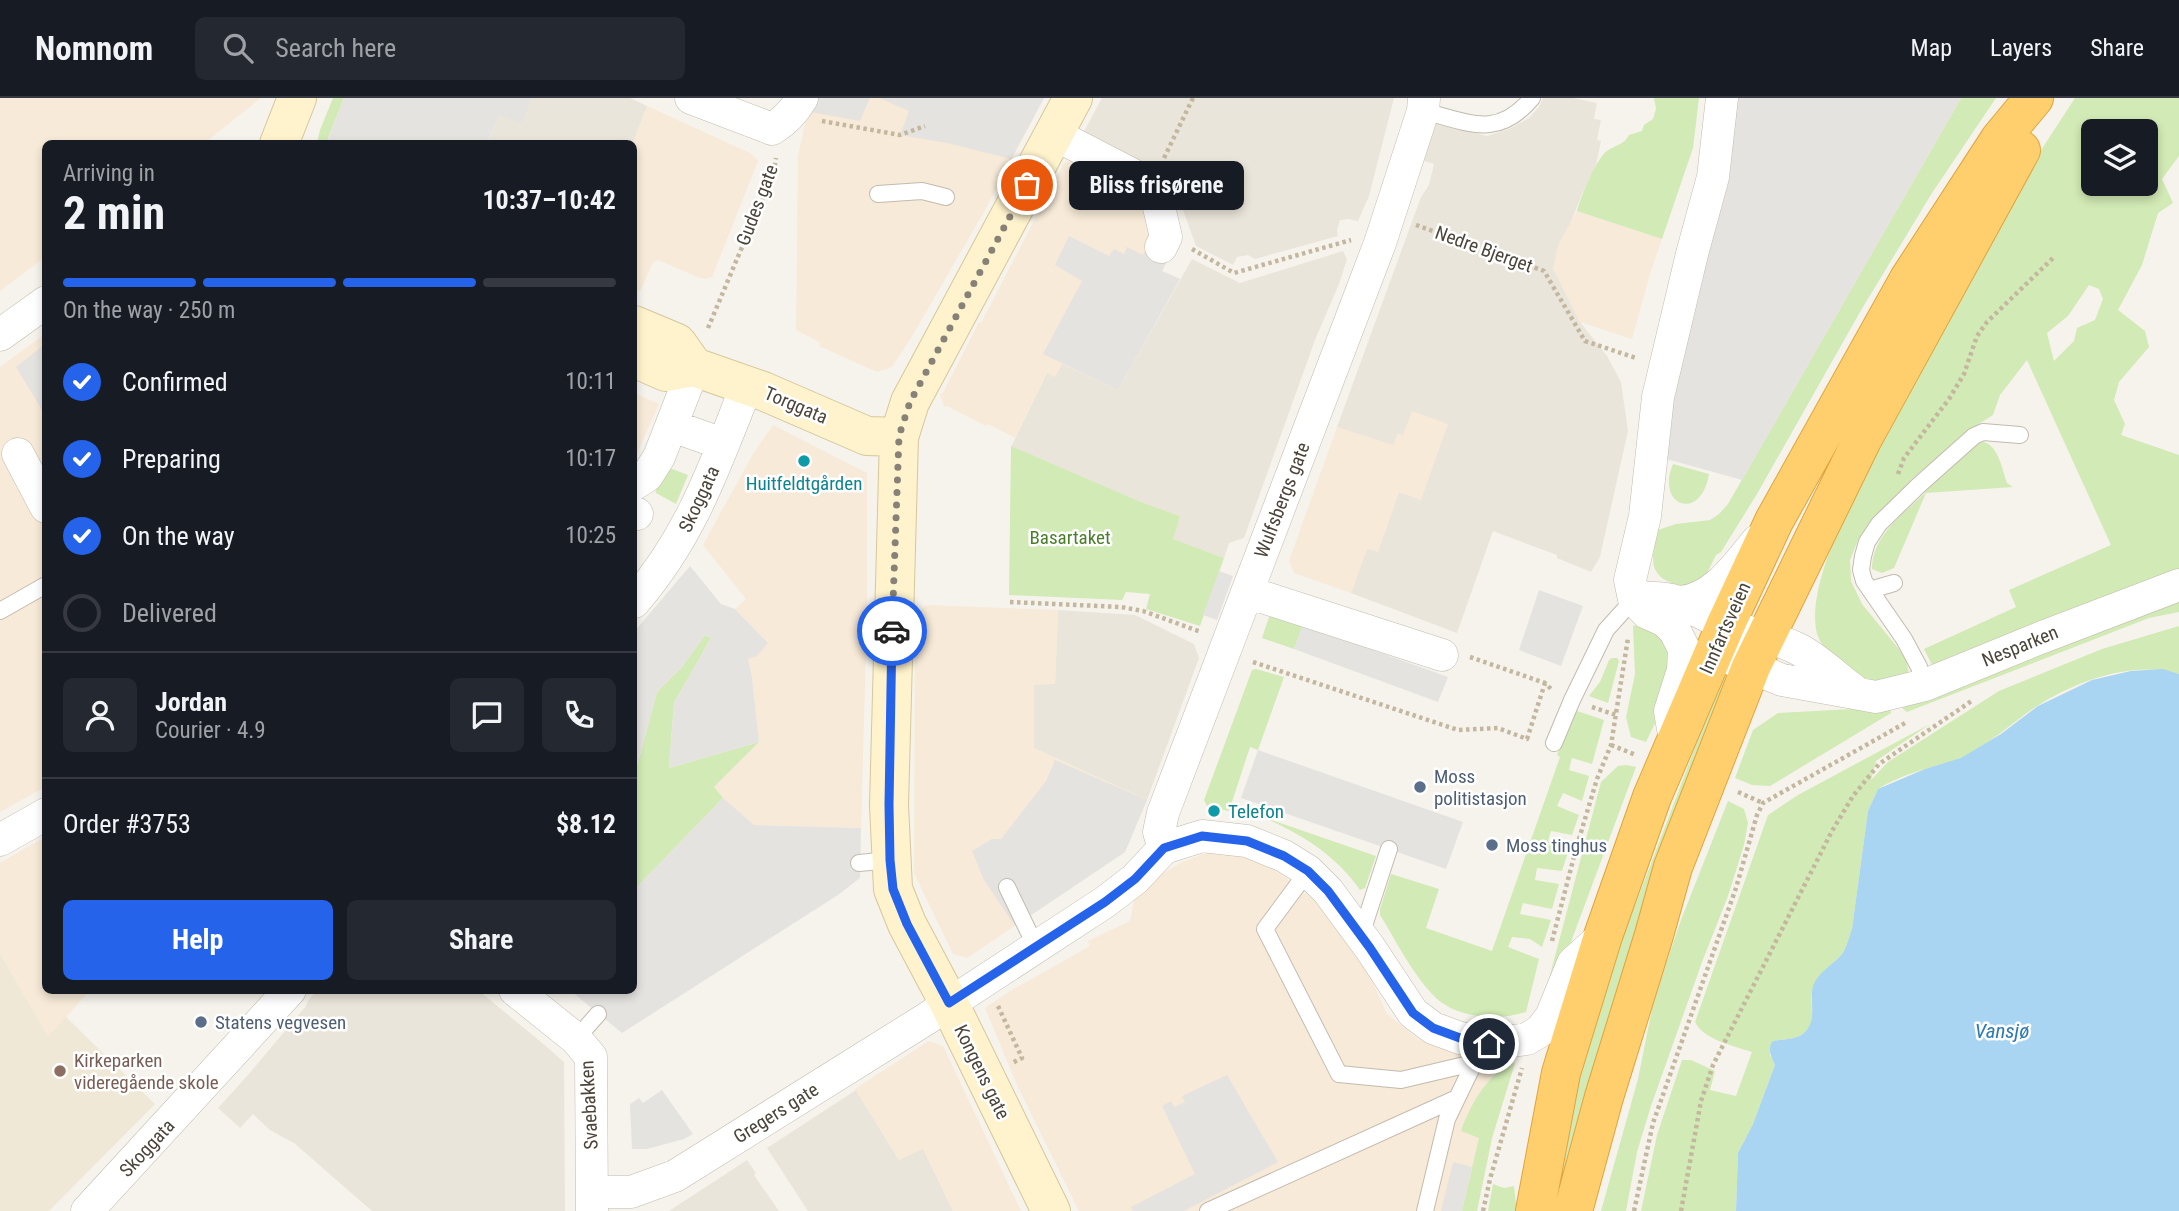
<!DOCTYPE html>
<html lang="en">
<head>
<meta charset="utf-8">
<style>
  :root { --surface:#171b24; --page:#242831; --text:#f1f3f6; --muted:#9ea1a6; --line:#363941; --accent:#2563eb }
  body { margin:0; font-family:"Roboto Condensed",sans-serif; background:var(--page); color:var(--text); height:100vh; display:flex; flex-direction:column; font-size:26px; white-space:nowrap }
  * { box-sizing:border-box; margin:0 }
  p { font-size:23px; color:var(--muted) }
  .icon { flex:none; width:38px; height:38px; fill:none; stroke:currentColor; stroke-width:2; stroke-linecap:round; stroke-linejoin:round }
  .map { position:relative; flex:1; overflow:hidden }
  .details { position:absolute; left:42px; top:42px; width:595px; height:854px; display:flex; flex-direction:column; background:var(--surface); border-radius:10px; box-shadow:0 4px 10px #0003 }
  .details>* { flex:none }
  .controls { position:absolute; left:2081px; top:21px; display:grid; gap:14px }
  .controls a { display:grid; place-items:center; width:77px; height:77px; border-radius:10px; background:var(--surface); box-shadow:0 4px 10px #0003; font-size:35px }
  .pin { position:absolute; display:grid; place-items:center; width:60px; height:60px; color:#fff; margin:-30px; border:4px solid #fff; border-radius:50%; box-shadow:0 2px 7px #0007 }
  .courier { position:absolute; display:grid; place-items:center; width:70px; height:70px; margin:-35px; border:5px solid #2563eb; border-radius:50%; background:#fff; color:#222; box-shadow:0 2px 9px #0007 }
  .bubble { position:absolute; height:49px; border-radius:10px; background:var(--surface); box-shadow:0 4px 10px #0003; font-size:23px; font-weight:700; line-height:49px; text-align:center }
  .summary em { font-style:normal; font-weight:700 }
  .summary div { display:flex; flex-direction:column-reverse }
  .summary { display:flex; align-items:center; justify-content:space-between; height:119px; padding:0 21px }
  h1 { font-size:46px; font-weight:700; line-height:52px }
  .bar { display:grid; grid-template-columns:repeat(4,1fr); gap:10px 7px; align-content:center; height:84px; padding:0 21px }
  .bar i { height:9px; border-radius:5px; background:var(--line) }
  .bar .on { background:var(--accent) }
  .bar p { grid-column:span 4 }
  .line { display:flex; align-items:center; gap:18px; padding:0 21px; border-top:2px solid var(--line) }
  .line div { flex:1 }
  .round { display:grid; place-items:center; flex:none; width:74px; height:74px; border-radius:10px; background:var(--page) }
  ol { padding:0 21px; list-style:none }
  li { display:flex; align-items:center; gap:21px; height:77px }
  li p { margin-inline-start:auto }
  li .icon { padding:7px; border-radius:50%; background:var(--accent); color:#fff; stroke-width:4 }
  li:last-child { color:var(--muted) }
  li i { width:38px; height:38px; border:4px solid var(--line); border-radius:50% }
  .primary-button { display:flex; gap:14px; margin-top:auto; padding:14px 21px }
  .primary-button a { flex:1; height:80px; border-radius:10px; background:var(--accent); color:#fff; font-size:28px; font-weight:700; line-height:80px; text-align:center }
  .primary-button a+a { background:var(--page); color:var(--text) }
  header { display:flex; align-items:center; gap:42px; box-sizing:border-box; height:98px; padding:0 35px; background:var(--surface); border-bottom:2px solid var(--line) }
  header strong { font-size:33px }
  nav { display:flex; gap:38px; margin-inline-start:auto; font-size:24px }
  .search { width:490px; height:63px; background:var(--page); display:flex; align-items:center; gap:18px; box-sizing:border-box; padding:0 24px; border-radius:10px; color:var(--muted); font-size:26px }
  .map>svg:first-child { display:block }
</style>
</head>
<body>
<header>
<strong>Nomnom</strong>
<div class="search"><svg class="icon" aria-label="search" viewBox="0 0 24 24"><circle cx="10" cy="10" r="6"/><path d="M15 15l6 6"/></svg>Search here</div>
<nav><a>Map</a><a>Layers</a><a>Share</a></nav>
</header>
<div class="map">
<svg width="2179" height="1113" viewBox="0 0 2179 1113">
  <rect width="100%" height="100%" fill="#f6f3ec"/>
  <path fill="#eae5da" d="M532,0H630L647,8L633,45L487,46L499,16L527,10Z
    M1102,0H1394L1369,98L1358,123L1349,121L1340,122L1337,132L1338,138L1255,161L1248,157L1237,159L1233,167L1196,148L1172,82L1082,37Z
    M1543,0H1573L1597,5L1594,21L1601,22L1597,42L1601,43L1596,67L1582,96L1553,170L1580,224L1607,258L1621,284L1628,333L1600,459L1591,474L1557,460V457L1493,433L1457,535L1351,495L1367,450L1378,453L1399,394L1421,401L1403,337L1393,348L1337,329L1421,99L1429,87L1434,66L1421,62L1430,24L1487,38L1509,31L1529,20L1539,9Z
    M1343,153L1347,161L1339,186L1315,242L1244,440L1229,445L1224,460L1172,441L1180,418L1141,404L1011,349L1047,275L1062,265L1118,292L1192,161L1240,185Z
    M1058,512L1135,517L1194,546L1199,560L1147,702L1034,650V586H1055Z
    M317,892L479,893L547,949L564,964L565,1113H372L294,1045L270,1032L253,1016L240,1030L218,1010L248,977L306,908L308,903Z
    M856,992L899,1062L923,1050L953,1113H808L767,1050Z
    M747,1062L756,1075L754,1077L779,1113H669Z"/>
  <path fill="#f7ead8" d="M0,0H261L207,43L209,45L46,46L45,159L0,193Z
    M817,0H1044L984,114L911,240L892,269L877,274L819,248L821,245L796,232L798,59L805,25Z
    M647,8L750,55L758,63L712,179L706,181L700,180L658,162L653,164L641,192L634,194L633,45Z
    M1081,60L1144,93L1171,155L1162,173L1180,181L1118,292L1062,266L1055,279L1047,275L1015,340L988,326L986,328L947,308L944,309L940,296L943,295L979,224L981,225L1064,65Z
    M1577,113L1662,141L1650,176L1632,241L1580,224L1553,170L1558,147Z
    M45,236V689L0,714V269Z
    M634,295L659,306L634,362Z
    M1412,313L1448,326L1421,402L1399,394L1378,454L1367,451L1351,495L1294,475L1289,463L1337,329L1393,347L1398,335L1403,337Z
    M773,327L867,375V514L861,730L754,727L734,711L713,690L759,644L752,579L748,561L768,545L735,511L746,501L703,447L753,356Z
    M926,507L1058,512L1055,586L1034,587V650L1147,702L1125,754L967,860L953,856L914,775L915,518Z
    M45,739L46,892L89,893L48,940L0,856V765Z
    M1223,754L1261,764L1285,779L1322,809L1361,859L1387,916L1419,942L1466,956L1515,965L1492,1040L1477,1113H1079L1017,987L985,910L1010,893L1090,848L1088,843L1130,823L1135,799L1155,780L1180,765L1206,755Z
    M929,943L943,948L1021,1113H953L923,1051L899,1062L855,991Z"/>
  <path fill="#efe8d6" d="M0,856L48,939L66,919L155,1006L49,1113H0Z"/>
  <path fill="#d2eab5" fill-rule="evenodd" d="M333,0H344L328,40L329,45H317L320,32Z
    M1654,0H1699L1693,50L1662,141L1577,113C1581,98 1596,61 1607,53C1615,47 1624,47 1629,37L1642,33L1644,27L1653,21L1656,11Z
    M1961,0H1996L1932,95L1860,214L1757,396L1721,454L1716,457L1704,481L1689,490C1649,482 1649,467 1658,432L1676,426L1710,422L1719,416L1728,406Z
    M2075,0H2179V58L2162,81L2173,105L2158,115L2142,167L2118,212L2145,233L2149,249L2119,284L2114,302L2125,326L2121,337L2179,357V473L1933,569L1924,551L2016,509L2009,492L2111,447L2027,262L2000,297L1993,317L1971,331L1913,380L1895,401L1869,425L1858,442L1850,462L1851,483L1862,506L1898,550L1906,562L1909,575L1893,586C1884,584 1875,584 1866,581C1847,575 1819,552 1816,531C1806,471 1879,350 1907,296C1940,235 1970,172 2004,113C2026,74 2051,37 2075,0ZM2093,33H2146V86H2093ZM2089,187L2099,191L2103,201L2095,222L2077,230L2074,243L2054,263L2047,235L2068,218Z
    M1984,344C1999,349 2002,371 2007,385L2013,389L1926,395L1894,470L1882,475L1872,471C1872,438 1903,416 1925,395L1927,388L1976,346Z
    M1011,348L1141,404L1180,418L1173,441L1224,460L1200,528L1146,511L1150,496L1126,494L1122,502L1009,497Z
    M1673,366L1709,376C1701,425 1655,408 1673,366Z
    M667,369L688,377L676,406L656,395L655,389Z
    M2179,502V514L2149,520L1907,614L1903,611L1902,606Z
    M1270,516L1303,527L1294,551L1262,540Z
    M1646,526L1659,530L1673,558L1657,621L1646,644L1631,639L1626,619L1635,576L1633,528Z
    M2179,528V576C2133,562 2076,583 2037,608C2012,625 1989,646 1962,660C1956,663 1949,664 1942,666C1921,672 1896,679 1878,691L1868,713L1852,831C1849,839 1847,850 1841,857C1832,868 1818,876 1813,891C1808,905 1818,921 1805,934C1797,942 1784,941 1773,943L1770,957L1775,967L1753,1026L1738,1055L1736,1113H1641L1657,1037L1682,962H1691L1715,973L1710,992L1736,998L1752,954C1734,948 1704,942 1695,924L1768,717L1798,697L1930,626L1876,663L1871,682L1888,664L1999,593L2102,551Z
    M705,537L711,540L674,605L669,670L759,644L714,689L723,700L634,792V679L657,594L682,569Z
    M1612,560H1617L1619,563L1608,605L1589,598L1600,584L1609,562Z
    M1256,571L1284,579L1258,652L1250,649L1229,713L1207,708L1204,702L1252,572Z
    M1729,574L1561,1113L1554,1098L1581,963L1595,913L1723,576Z
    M1890,609L1891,615L1770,688L1752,687L1735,680L1753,632L1778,615Z
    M1574,612L1604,622L1592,666L1572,660L1569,672L1589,678L1582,703L1563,695L1557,708L1579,717L1572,737L1551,733L1548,743L1569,751L1562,773L1537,770L1535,782L1559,786L1552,811L1523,805L1520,816L1551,822L1542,849L1530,841L1512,839L1508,849L1539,861L1526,914C1498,923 1457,921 1434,898C1412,876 1397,844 1380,817V811L1391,776L1439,791L1426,830L1492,853L1560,659L1557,657Z
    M1626,667L1636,669L1549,903L1540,915L1601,684L1618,668Z
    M1728,703L1744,711L1748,725L1744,747L1728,798L1702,864L1651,1008L1637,1054L1626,1113H1601L1638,981L1654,901L1681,822Z
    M1257,717L1376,758L1365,790L1360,792C1334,755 1298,734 1257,717Z
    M1515,965L1492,1040L1477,1113H1462L1479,1040L1461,1033C1470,1008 1488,973 1515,965Z
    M1493,1086L1504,1090L1514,1088L1517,1113H1488Z"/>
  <path fill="#e5e3e0" d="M344,0H532L522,25L499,17L487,45H329L328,41Z
    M817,0H870L860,23L811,14Z
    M879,0H1044L1011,61L947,45L900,37L909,13Z
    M1711,0H1961L1742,382L1641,354L1648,315L1644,289L1696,100Z
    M1069,138L1109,158L1114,151L1124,156L1127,149L1143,157L1150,144L1171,155L1162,173L1180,181L1118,292L1043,256L1082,183L1055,167Z
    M45,246V317L16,269Z
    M690,468L721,506L735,511L768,545L757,558L748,561L752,579L759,644L669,670L674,605L711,540L705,537L682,569L657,594L634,679V534Z
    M1219,473L1233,478L1217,522L1203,517Z
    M1539,492L1583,508L1561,568L1519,552Z
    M1303,527L1448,579L1438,604L1294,551Z
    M1258,652L1463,724L1446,771L1241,700Z
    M1055,662L1147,702L1125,754L1015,828L984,782L972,753L992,741H1001L1046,683Z
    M723,700L754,727L861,730L860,780L838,797L622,935L571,893L634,892V792Z
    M1227,977L1278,1064L1184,1113H1133L1131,1109L1195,1076L1162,1008L1171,1003L1174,1009L1185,1004L1182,998Z
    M662,992L693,1036L684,1041L647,1051H632L630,1006L639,1000L643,1005Z
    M1453,1064L1472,1069L1462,1113H1441Z"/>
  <path fill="#a9d4f2" d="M2163,571L2179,576V1113H1736L1738,1055L1753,1026L1775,967C1771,959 1767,950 1773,943C1783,941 1796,942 1804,935C1818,922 1809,904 1813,888C1818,874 1833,867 1842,856C1847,849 1849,839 1852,831L1868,713L1878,691L1925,671L1961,660L2001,636L2038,608L2092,582L2131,573Z"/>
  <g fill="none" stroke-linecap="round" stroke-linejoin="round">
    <g stroke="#c2bbae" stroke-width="18">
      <path id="lane" d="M1423,13C1468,24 1497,42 1532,0
        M878,96L922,93L946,99
        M1870,492L1894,485
        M0,513L44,488
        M1925,587L1919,569L1904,541L1864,483L1861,472L1863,458L1867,444L1879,426L1919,387L1974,338L1983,334L2020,337
        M1554,645L1572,602L1606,532L1634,501
        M859,765L890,762
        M1308,773L1265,831L1339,976L1401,982L1473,965
        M1007,789L1036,849
        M1361,837L1389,751
        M576,941L598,916
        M1208,1113L1457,1000
        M1425,1113L1447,1021L1476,961"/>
    </g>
    <g stroke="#c2bbae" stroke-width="33">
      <path id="street" d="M691,0L772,31C785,23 794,14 802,0
        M1054,36L1154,88L1166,139L1161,149
        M0,237L46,204
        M672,328L709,341
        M18,356L46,409
        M634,386L647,378L659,359L694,269
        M634,414L637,416
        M1247,494L1442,557
        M1634,501L1630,482L1645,418L1658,299L1692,156L1713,79L1722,0
        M1634,501C1679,495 1687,511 1726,526C1749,536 1775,539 1798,551C1820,562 1838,582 1859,596
        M1634,501L1647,515L1665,523L1675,533L1684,551L1683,572L1670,613L1673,631
        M634,504C692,437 715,367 747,287
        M1680,504C1714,502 1738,466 1757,443
        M1714,554L1782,582L1876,599L1925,587L2040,540L2179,487
        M0,742L46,716
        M1164,750L1202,738L1247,743L1284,758L1308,773L1328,793L1370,850L1413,915L1433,930L1460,940L1489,946L1527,941L1540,933L1551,919L1573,865L1603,838
        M515,892L576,941L591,959L592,1113
        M592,1094H631L675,1078L926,921L1105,804L1135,781L1164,750L1159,734L1163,715L1380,145L1423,13L1424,0
        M87,1113L290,892"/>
    </g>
    <g stroke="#d6c79b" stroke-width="40">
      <path id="secondary" d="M279,46L297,0
        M634,227L677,245L694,269
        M634,260L666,274L694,269L763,293L867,338L899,339
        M1051,1113L949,905L907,826L893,791L889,707L899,339L910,304L1073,0"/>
    </g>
    <g stroke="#e0a43c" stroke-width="40">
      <path id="highway" d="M1535,1113L1561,975L1603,838L1652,699L1726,526L1774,423L1909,181L2000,41L2034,0
        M1573,1113L1604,999L1654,837L1673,769L1751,569L1862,342L2021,52"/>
    </g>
    <path stroke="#c4b79f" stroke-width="4.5" stroke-dasharray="3.5 3.5" stroke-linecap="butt" d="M822,23L900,37L925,28
      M1164,60L1193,0
      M1416,127L1544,173L1585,243L1636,260
      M1192,151L1234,175L1351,142
      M708,230L774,73L776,60
      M1898,376L1904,360L1949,301L1964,276L1977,238L1987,224L2053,160
      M1010,504L1121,509L1143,513L1201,534
      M1470,559L1545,585L1552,592
      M1253,564L1458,632L1498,630L1527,641L1545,585
      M1592,609L1616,617
      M1611,647L1636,657
      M1738,694L1763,705
      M1552,843L1576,751L1597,681L1611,647L1628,540
      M998,908L1022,960L1012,965
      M1483,1113L1490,1081L1522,970
      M1634,1113L1653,1025L1736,790L1757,717L1763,705L1907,624
      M1681,1113L1701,1003L1713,967L1832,733L1853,698L1879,666L1973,602"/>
    <use href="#lane" stroke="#fff" stroke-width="16"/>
    <use href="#street" stroke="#fff" stroke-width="32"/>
    <use href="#secondary" stroke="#fff3cd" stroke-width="38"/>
    <use href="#highway" stroke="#ffcf6e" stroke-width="38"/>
  </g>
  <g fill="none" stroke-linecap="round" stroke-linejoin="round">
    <path stroke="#878178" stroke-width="7" stroke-dasharray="0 12.6" d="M892,533L899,338L910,304L1027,87"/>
    <path stroke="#2563eb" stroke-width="9" d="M892,533L889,707L890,762L893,791L907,826L949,905L1105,804L1135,781L1164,750L1202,738L1247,743L1284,758L1308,773L1328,793L1370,850L1413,915L1433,930L1460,940L1489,946"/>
  </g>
  <g fill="#0f9aa8" stroke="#fff" stroke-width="2.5">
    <circle cx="804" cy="363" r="7"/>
    <circle cx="1214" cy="713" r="7"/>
  </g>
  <g fill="#5c6f8a" stroke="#fff" stroke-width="2.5">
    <circle cx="1420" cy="689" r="7"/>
    <circle cx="1492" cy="747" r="7"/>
    <circle cx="201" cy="924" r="7"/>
  </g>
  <circle fill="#8d6e63" stroke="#fff" stroke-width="2.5" cx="60" cy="973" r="7"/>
  <g text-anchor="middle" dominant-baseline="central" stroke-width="5" stroke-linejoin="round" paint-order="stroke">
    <g font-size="19" fill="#4b4439" stroke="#fff">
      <text transform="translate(757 107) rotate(-69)">Gudes gate</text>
      <text transform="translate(1484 151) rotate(20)">Nedre Bjerget</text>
      <text transform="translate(796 307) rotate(23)">Torggata</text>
      <text transform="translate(699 401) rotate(-65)">Skoggata</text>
      <text transform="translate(1282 402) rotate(-69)">Wulfsbergs gate</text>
      <text transform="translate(1725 530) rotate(-66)">Innfartsveien</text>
      <text transform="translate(2020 548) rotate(-22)">Nesparken</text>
      <text transform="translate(982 974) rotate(64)">Kongens gate</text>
      <text transform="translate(589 1007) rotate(-93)">Svaebakken</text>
      <text transform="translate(776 1015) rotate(-32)">Gregers gate</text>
      <text transform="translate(147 1050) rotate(-47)">Skoggata</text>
    </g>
    <g font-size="19" fill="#0d838f" stroke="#fff">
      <text x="804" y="385">Huitfeldtgården</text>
      <text x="1228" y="713" text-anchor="start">Telefon</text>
    </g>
    <g font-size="19" fill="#4a7f2a" stroke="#fff">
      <text x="1070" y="439">Basartaket</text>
    </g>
    <g font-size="19" fill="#4e5e75" stroke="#fff" text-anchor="start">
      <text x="1434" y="678">Moss<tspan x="1434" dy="22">politistasjon</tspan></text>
      <text x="1506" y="747">Moss tinghus</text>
      <text x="215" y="924">Statens vegvesen</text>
    </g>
    <g font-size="19" fill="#785e54" stroke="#fff" text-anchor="start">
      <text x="74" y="962">Kirkeparken<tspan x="74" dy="22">videregående skole</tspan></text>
    </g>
    <g font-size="21" font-style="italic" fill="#2e7ab2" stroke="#fff">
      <text x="2002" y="933">Vansjø</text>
    </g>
  </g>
</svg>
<div class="controls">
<a><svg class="icon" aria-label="layers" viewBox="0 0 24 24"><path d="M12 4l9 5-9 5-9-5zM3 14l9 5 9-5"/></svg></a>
</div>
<div class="pin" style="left:1027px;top:87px;background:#ea580c"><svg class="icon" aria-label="bag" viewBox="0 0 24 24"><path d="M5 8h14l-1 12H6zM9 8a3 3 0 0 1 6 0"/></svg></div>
<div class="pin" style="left:1489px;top:946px;background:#1f2937"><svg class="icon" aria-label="home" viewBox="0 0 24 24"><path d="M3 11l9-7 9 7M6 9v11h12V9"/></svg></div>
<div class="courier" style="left:892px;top:533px"><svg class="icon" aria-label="car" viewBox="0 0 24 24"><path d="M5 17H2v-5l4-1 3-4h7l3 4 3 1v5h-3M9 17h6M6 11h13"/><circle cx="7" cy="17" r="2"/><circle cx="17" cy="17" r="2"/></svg></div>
<div class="bubble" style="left:1069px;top:63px;width:175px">Bliss frisørene</div>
<section class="details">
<div class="summary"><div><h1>2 min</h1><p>Arriving in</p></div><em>10:37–10:42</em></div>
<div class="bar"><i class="on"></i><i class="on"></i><i class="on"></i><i></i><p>On the way · 250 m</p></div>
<ol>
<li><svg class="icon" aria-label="check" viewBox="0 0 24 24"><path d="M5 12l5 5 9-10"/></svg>Confirmed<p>10:11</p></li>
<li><svg class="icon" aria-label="check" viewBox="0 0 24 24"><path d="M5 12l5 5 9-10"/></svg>Preparing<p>10:17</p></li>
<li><svg class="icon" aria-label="check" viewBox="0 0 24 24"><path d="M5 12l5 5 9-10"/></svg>On the way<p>10:25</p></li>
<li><i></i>Delivered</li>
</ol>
<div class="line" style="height:126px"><a class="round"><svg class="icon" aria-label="person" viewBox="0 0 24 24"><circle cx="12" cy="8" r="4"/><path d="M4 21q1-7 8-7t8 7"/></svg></a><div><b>Jordan</b><p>Courier · 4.9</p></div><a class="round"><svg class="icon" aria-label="chat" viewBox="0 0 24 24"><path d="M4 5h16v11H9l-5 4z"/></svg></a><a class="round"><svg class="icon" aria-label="phone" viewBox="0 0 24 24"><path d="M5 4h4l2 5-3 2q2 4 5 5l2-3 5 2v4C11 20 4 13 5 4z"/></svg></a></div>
<div class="line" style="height:91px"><div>Order #3753</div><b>$8.12</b></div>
<div class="primary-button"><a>Help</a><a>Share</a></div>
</section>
</div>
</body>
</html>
